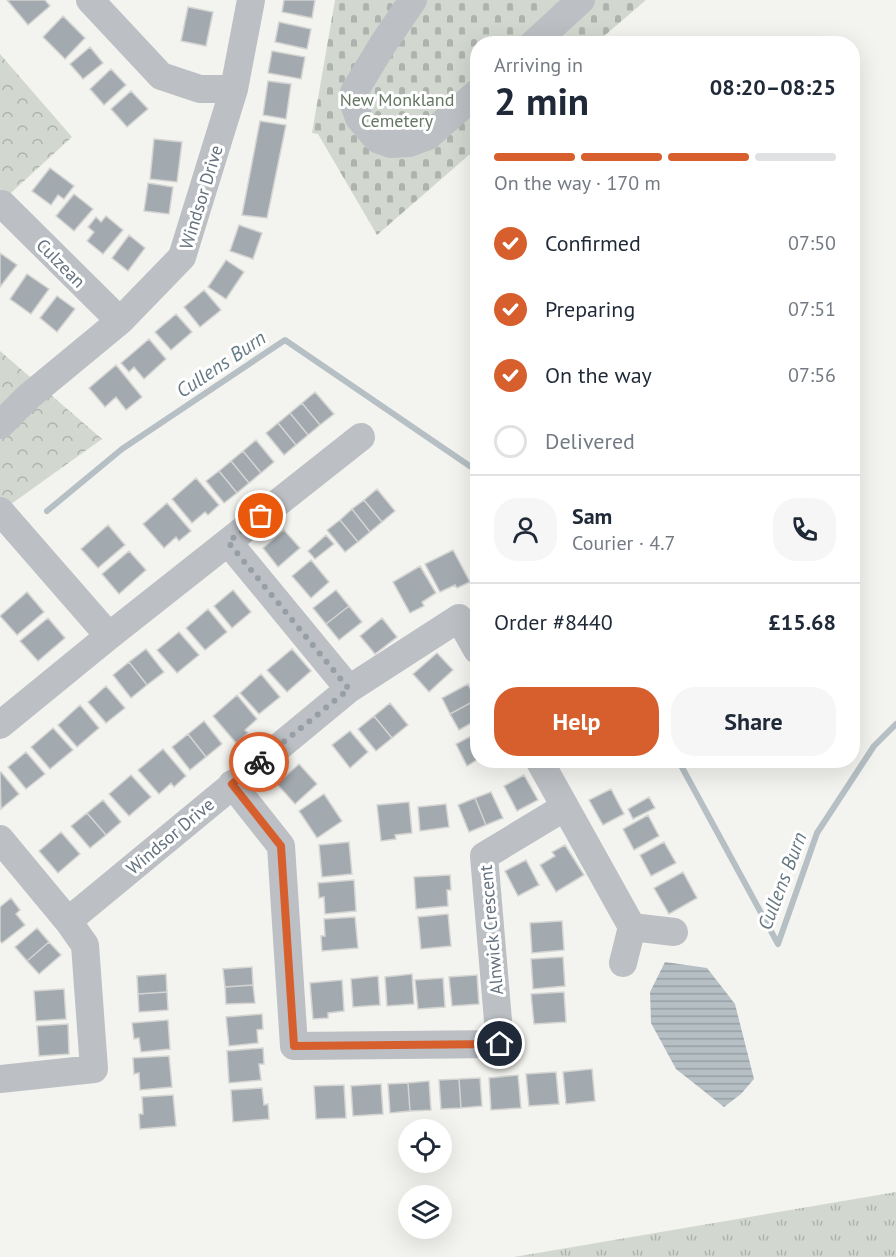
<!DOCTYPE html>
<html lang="en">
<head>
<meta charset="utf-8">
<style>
  :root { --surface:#fff; --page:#f6f6f7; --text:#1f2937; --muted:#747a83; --line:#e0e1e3; --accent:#d65f2d }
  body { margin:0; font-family:"PT Sans",sans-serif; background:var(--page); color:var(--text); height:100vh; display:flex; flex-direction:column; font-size:22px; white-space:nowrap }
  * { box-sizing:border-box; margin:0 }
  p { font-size:20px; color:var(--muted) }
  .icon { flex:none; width:33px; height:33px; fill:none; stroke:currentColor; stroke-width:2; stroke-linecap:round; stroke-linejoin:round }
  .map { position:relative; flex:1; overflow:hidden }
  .side { position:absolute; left:470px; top:36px; width:390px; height:732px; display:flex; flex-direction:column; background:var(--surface); border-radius:24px; box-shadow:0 6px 24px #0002 }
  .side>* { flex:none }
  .buttons { position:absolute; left:398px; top:1119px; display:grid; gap:12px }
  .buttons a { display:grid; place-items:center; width:54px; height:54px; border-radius:50%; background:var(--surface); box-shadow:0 6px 24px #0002; font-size:30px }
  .pin { position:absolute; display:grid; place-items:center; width:51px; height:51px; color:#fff; margin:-26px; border:3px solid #fff; border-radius:50%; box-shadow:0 2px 6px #0007 }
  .courier { position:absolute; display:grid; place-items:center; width:60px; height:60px; margin:-30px; border:4px solid #d65f2d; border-radius:50%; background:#fff; color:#222; box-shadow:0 2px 8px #0007 }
  .overview em { font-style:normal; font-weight:700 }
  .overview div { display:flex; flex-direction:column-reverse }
  .overview { display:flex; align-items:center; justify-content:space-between; height:102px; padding:0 24px }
  h1 { font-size:39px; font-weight:700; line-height:45px }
  .bar { display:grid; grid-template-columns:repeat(4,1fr); gap:9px 6px; align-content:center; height:72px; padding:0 24px }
  .bar i { height:8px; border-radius:4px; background:var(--line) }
  .bar .selected { background:var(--accent) }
  .bar p { grid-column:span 4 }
  .line { display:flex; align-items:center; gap:15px; padding:0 24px; border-top:2px solid var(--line) }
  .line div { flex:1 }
  .round { display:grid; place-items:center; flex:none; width:63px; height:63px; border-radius:24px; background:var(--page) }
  ol { padding:0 24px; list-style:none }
  li { display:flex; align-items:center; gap:18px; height:66px }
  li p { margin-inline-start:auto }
  li .icon { padding:6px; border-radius:50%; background:var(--accent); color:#fff; stroke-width:4 }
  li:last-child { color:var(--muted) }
  li i { width:33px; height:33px; border:3px solid var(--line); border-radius:50% }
  .primary-button { display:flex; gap:12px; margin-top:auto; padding:12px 24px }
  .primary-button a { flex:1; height:69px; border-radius:24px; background:var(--accent); color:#fff; font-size:24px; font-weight:700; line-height:69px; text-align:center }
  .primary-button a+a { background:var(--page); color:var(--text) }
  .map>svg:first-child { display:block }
</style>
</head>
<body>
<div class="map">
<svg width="896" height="1257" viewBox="0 0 896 1257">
  <defs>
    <pattern id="grass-tufts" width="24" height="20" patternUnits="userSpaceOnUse" patternTransform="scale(1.5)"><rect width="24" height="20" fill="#d2d8cf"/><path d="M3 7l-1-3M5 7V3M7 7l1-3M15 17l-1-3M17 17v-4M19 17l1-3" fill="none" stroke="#aeb4ad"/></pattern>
    <pattern id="cemetery-stones" width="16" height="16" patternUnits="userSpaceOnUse" patternTransform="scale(1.5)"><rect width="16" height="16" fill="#d2d8cf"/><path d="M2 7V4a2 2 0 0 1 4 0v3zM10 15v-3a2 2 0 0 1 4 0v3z" fill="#aeb4ad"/></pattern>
    <pattern id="park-crowns" width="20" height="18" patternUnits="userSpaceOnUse" patternTransform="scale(1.5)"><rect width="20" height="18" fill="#d2d8cf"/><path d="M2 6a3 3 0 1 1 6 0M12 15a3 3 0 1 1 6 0" fill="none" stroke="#aeb4ad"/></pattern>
    <pattern id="water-rules" width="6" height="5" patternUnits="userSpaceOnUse" patternTransform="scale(1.5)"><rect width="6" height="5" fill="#b5bfc4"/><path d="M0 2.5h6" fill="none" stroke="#97a0a4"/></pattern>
  </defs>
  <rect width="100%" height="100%" fill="#f3f3ef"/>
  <path fill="url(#grass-tufts)" d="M896,1192V1257H514Z"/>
  <path fill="url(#cemetery-stones)" d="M335,0H646L596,43L477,44V148L377,235L318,134L312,133Z"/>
  <path fill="url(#park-crowns)" d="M0,54L72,137L0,203Z
    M0,351L102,439L0,512Z"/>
  <path fill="url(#water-rules)" d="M665,962L707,968L735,1004L754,1079L741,1094L724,1107L676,1069L651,1023L650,992Z"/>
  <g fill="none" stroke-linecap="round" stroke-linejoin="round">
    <path stroke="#b5bfc4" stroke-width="6" d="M47,511L122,449L285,340L477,471
      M678,760L778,944L817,833L874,746L896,724"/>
  </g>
  <path fill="#a3aaaf" stroke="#d4d4d2" stroke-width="1.5" d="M7,0H45L50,6L28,25Z
    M284,0H315L312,18L282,12Z
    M188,7L213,12L206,46L181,41Z
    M63,16L85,38L65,59L43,37Z
    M279,22L311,29L307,49L275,42Z
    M90,47L103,63L83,79L70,64Z
    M272,51L305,57L301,79L268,73Z
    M111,69L126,85L104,105L90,89Z
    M268,81L291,84L286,119L263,115Z
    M131,91L148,109L127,127L111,109Z
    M260,121L286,125L267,218L242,215Z
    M154,139L182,142L177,182L150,179Z
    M50,168L74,186L64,199L58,195L51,205L32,191Z
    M148,183L173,187L169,214L144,211Z
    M74,194L93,209L74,231L56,216Z
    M106,216L123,230L103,254L87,241L94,232L88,227L96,217L101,222Z
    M239,225L262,233L253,259L230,251Z
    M129,235L145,248L128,271L112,258Z
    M0,253L17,265L0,287Z
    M226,260L244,272L226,299L208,287Z
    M27,274L49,289L31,314L10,299Z
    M204,290L221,310L200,327L184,307Z
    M57,296L75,309L57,332L40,318Z
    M176,314L192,332L171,350L155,332Z
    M149,339L166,359L144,379L134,367L129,372L121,363Z
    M116,365L142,397L126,410L116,397L105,407L89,388Z
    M315,392L334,414L320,425L302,403Z
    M302,403L320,425L308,435L290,413Z
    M290,413L308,435L296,445L278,423Z
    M278,423L296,445L284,455L266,433Z
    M256,440L274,462L261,473L243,451Z
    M243,451L261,473L249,483L231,461Z
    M231,461L249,483L237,493L219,471Z
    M219,471L237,493L224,503L206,481Z
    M196,478L219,505L208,515L205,512L192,523L172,499Z
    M377,489L395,511L382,522L364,500Z
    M364,500L382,522L370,532L352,509Z
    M167,503L191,531L179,541L176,537L164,548L143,524Z
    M352,509L370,532L358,542L340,520Z
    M340,520L358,542L345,552L327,530Z
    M108,525L125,545L98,568L81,549Z
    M284,530L300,548L278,567L263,548Z
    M326,535L334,544L315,559L308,551Z
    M453,550L470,582L457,588L455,585L440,592L425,564Z
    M129,551L146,570L119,594L102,574Z
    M311,560L329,582L311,598L292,576Z
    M420,566L436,593L422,602L424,606L410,613L393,582Z
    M233,590L251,612L232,628L214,606Z
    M336,590L349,606L326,624L313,608Z
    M27,592L44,612L17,635L0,616Z
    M349,606L362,622L339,640L326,624Z
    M208,609L227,632L205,650L186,628Z
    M48,618L65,638L38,661L20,641Z
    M382,618L397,637L375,654L360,636Z
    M179,632L199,655L177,673L157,650Z
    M146,649L164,672L147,685L129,662Z
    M292,649L311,671L287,692L267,670Z
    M437,653L453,670L429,692L413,674Z
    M129,662L147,685L131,698L113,675Z
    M261,674L280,697L259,714L240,693Z
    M468,684L476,700L450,714L442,698Z
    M106,686L125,708L106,723L88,702Z
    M237,695L257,719L245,730L248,733L236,743L213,716Z
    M476,700L477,720L459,730L450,714Z
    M390,703L408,725L392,738L374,716Z
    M80,705L99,728L77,747L58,725Z
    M374,716L392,738L376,751L358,729Z
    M204,721L222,744L206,757L188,734Z
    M53,728L73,750L50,769L31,747Z
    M350,731L368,752L350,768L332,745Z
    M477,733V760L467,766L456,744Z
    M188,734L206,757L190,770L172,747Z
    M163,749L186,776L174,787L171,783L159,794L138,770Z
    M26,752L45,774L26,789L8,767Z
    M299,764L317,784L295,804L277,784Z
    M1,772L19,794L1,809L0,773Z
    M131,775L151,797L129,816L109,794Z
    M524,775L538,800L517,811L504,786Z
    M611,789L624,814L603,825L589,800Z
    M491,792L503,818L486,825L475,798Z
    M324,794L342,821L317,838L299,811Z
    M649,797L655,808L633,819L628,809Z
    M475,798L486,825L469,832L458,805Z
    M103,800L121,822L106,835L87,813Z
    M409,802L412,833L395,835L396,839L381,841L377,805Z
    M446,804L449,827L420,831L418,807Z
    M87,813L106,835L90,848L71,826Z
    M648,815L659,836L634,850L623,829Z
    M61,832L80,854L58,873L39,851Z
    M349,842L352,874L322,877L319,845Z
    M664,842L676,863L651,876L640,855Z
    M565,845L584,875L556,892L540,865L555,856L552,852Z
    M526,860L539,885L518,896L505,871Z
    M683,872L697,898L669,914L654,888Z
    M450,875L451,890H447L448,906L416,909L414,877Z
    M354,880L356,911L325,914L324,897L319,898L318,883Z
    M11,898L20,910L16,914L25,925L2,943L0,941V907Z
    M448,914L451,946L421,949L418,917Z
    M355,917L358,948L322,951L321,936H325L324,919Z
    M562,921L564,950L532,953L530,923Z
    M37,928L49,942L27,961L15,947Z
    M49,942L61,955L39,974L27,961Z
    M563,957L565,986L533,989L531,959Z
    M252,967L253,985L225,987L223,969Z
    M166,974L167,992L138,994L137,976Z
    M412,974L414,1004L387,1006L385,977Z
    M477,975L479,1004L452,1006L449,977Z
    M378,976L380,1005L353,1007L351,979Z
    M443,978L445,1007L418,1009L415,980Z
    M342,980L344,1011L328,1013V1018L313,1019L310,983Z
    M253,985L255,1003L226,1004L225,987Z
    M64,989L66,1019L36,1021L34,991Z
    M167,992L168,1010L139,1012L138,994Z
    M564,992L566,1022L534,1024L531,994Z
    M262,1014L263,1029L257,1030L258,1043L229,1046L226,1017Z
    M168,1020L170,1049L141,1052L139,1038L134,1039L132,1023Z
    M68,1024L69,1054L39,1056L37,1026Z
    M263,1048L264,1064H259L261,1080L229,1083L227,1051Z
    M169,1056L172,1087L140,1090L139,1073L134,1074L133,1058Z
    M592,1069L595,1101L566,1104L563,1072Z
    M556,1072L559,1104L529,1106L526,1074Z
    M518,1075L521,1108L491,1110L489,1078Z
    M480,1078L482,1106L461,1108L459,1079Z
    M459,1079L461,1108L441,1109L439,1080Z
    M429,1081L431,1110L410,1111L408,1083Z
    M408,1083L410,1111L390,1113L388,1084Z
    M381,1084L383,1114L353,1116L351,1086Z
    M344,1085L346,1118L316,1119L314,1086Z
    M262,1088L264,1105L268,1104L269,1119L233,1122L231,1090Z
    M173,1095L176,1126L140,1129L139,1114H143L142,1097Z"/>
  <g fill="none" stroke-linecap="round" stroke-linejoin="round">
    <path stroke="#bcbfc3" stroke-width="28" d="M90,0L161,76L200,89H234
      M413,0L383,44L354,92V104L359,118L377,139L391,144L409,143L428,136L477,93
      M533,44L581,0
      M2,204L120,321
      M0,425L28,397L120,321L182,257L234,89L251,0
      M0,511L109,636
      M228,542L349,689
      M0,725L109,636L361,437
      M539,760L632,927L674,932
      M232,784L281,846L294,1046L500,1044L484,856L565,807
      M0,839L68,921L85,945L94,1069L0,1079
      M68,921L349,689L459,618L477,650
      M623,963L632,927"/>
  </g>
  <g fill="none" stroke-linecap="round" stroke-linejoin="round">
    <path stroke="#969ea6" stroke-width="6" stroke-dasharray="0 10.8" d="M259,762L349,689L228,542L261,516"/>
    <path stroke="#d65f2d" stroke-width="8" d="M259,762L232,784L281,846L294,1046L500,1044"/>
  </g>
  <g text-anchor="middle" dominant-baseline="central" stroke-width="6" stroke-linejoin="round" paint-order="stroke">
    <g font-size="18" fill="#657663" stroke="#fff">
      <text x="397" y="99">New Monkland<tspan x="397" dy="21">Cemetery</tspan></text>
    </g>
    <g font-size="18" fill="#64717e" stroke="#fff">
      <text transform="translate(201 197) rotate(-73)">Windsor Drive</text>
      <text transform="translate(61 263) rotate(45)">Culzean</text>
      <text transform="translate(170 836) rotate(-40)">Windsor Drive</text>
      <text transform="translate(491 930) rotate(-95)">Alnwick Crescent</text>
    </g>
    <g font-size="20" font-style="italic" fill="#657983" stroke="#fff">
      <text transform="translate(221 364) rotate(-34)">Cullens Burn</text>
      <text transform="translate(782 881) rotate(-69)">Cullens Burn</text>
    </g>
  </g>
</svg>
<div class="buttons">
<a><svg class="icon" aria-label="locate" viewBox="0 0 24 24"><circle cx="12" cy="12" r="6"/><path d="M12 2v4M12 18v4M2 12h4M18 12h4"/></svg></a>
<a><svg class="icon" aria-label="layers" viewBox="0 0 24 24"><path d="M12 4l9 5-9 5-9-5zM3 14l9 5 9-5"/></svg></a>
</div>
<div class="pin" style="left:261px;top:516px;background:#ea580c"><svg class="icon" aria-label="bag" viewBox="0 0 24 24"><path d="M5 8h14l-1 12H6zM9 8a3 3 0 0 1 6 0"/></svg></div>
<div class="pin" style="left:500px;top:1044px;background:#1f2937"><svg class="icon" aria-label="home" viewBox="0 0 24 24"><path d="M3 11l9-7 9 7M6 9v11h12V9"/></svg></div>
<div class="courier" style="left:259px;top:762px"><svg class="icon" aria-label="bike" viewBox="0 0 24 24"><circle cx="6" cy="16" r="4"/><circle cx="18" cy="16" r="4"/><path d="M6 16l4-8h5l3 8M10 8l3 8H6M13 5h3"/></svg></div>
<section class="side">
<div class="overview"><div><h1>2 min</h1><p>Arriving in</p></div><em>08:20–08:25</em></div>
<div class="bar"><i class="selected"></i><i class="selected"></i><i class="selected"></i><i></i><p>On the way · 170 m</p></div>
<ol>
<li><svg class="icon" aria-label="check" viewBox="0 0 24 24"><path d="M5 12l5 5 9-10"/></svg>Confirmed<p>07:50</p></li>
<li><svg class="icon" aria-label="check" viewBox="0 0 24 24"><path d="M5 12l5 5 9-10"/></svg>Preparing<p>07:51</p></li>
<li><svg class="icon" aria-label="check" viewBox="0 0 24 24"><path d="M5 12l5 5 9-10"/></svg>On the way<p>07:56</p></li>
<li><i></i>Delivered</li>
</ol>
<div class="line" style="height:108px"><a class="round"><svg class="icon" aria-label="person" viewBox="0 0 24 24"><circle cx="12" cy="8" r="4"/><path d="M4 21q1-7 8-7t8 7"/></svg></a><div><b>Sam</b><p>Courier · 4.7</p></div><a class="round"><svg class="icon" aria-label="phone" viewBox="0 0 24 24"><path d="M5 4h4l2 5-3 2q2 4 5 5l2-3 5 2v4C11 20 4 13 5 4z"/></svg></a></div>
<div class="line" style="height:78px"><div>Order #8440</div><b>£15.68</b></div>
<div class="primary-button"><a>Help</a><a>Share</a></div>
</section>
</div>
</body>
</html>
